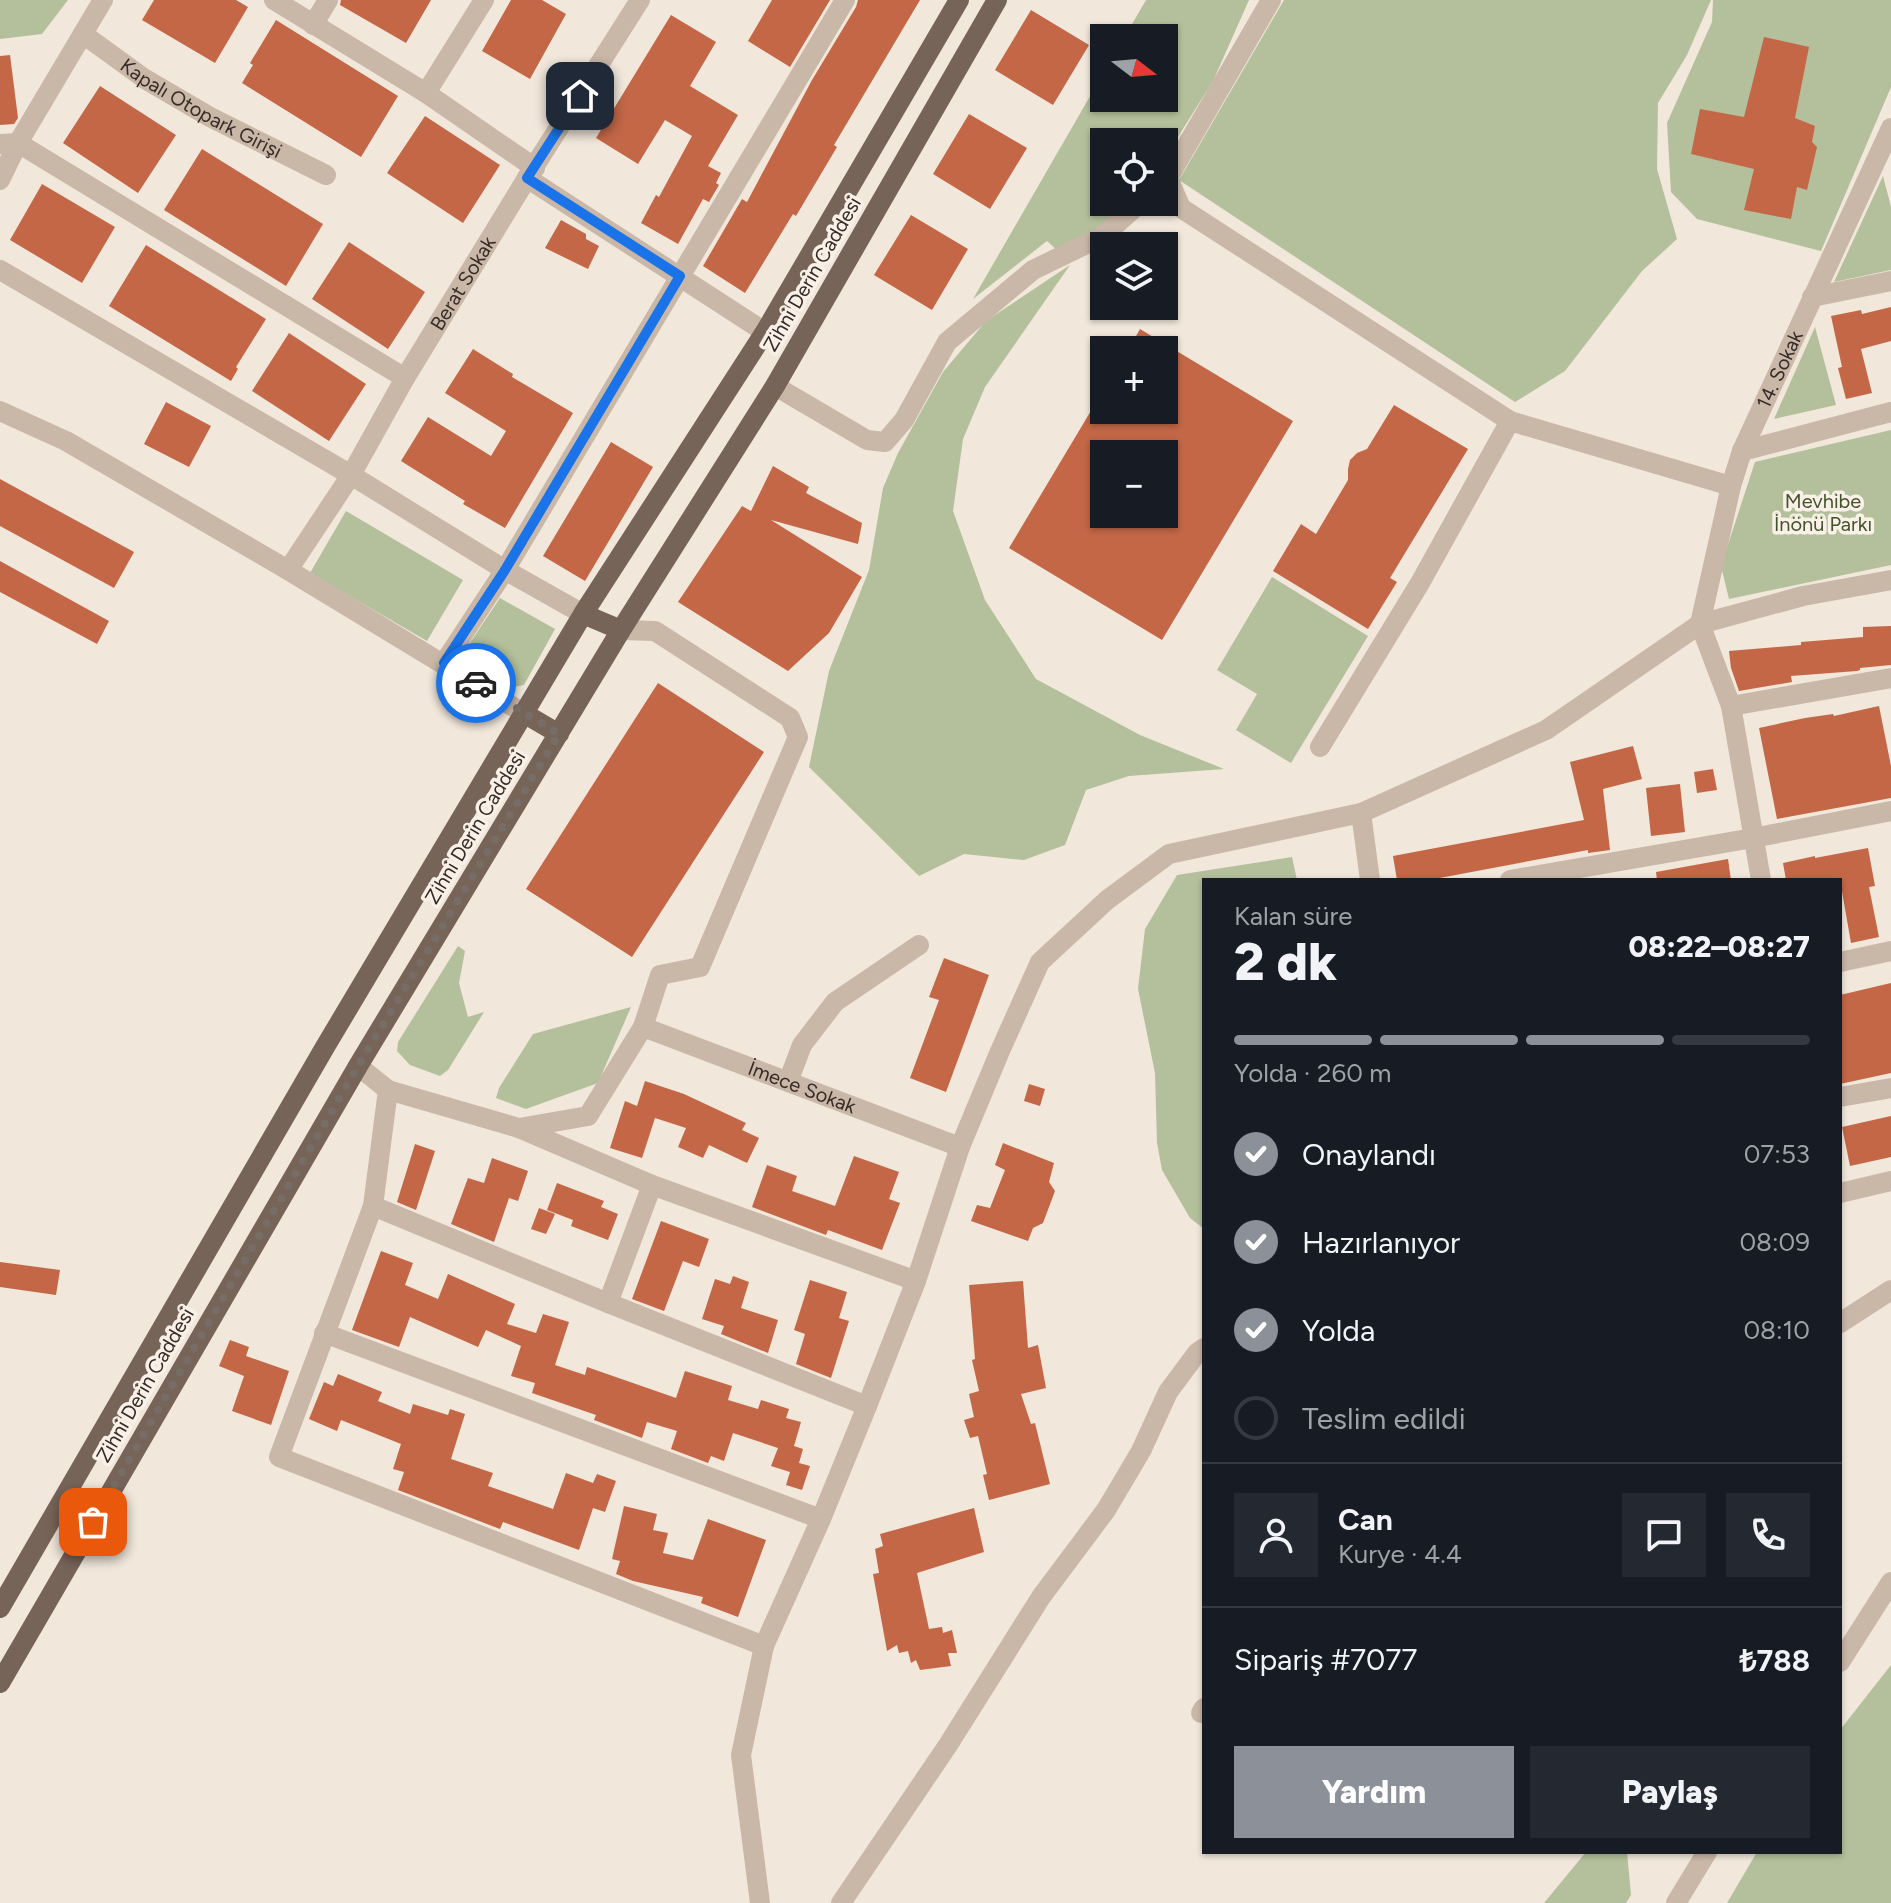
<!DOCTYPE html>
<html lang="tr">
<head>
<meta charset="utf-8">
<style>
  :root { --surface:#171b24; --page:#242831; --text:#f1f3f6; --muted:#9ea1a6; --line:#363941; --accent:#8c9099 }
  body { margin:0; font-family:Figtree,sans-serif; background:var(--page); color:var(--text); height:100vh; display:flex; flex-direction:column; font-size:30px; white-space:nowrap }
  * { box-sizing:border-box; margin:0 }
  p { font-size:26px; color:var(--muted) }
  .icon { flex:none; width:44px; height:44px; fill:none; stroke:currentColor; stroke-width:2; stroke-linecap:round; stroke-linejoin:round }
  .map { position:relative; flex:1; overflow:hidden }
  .details { position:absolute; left:1202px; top:878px; width:640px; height:976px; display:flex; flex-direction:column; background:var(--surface); border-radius:0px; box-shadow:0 2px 6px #0004 }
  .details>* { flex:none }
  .needle { width:52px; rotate:106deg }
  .buttons { position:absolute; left:1090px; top:24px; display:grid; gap:16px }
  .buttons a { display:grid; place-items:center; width:88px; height:88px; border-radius:0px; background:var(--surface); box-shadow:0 2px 6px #0004; font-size:40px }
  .pin { position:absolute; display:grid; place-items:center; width:68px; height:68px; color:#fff; margin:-34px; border-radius:16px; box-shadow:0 4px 12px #0006 }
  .courier { position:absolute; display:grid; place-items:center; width:80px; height:80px; margin:-40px; border:6px solid #1a73e8; border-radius:50%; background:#fff; color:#222; box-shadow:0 2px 10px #0007 }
  .summary em { font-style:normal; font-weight:800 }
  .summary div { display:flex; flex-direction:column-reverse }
  .summary { display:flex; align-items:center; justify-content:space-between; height:136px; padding:0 32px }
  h1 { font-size:52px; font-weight:800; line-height:60px }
  .bar { display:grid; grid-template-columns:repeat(4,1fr); gap:12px 8px; align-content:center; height:96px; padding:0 32px }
  .bar i { height:10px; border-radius:6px; background:var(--line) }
  .bar .active { background:var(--accent) }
  .bar p { grid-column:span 4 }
  .line { display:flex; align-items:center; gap:20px; padding:0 32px; border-top:2px solid var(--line) }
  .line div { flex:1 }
  .round { display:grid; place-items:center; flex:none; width:84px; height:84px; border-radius:0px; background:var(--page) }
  ol { padding:0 32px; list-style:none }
  li { display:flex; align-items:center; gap:24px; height:88px }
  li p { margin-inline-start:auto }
  li .icon { padding:8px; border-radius:50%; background:var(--accent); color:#fff; stroke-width:4 }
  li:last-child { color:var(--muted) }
  li i { width:44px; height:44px; border:4px solid var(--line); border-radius:50% }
  .primary-button { display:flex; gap:16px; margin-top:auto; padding:16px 32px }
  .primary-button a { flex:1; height:92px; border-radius:0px; background:var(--accent); color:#fff; font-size:32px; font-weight:800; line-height:92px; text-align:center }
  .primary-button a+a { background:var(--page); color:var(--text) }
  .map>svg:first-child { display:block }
</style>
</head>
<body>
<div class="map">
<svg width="1891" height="1903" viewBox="0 0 1891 1903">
  <rect width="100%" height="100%" fill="#f1e7db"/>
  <path fill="#b3c09b" d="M0,0H68L42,34L0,39Z
    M1146,0H1249L1213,81L1164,159V142H1104V202H1127C1110,223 1083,239 1058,251L1047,241L973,299L1104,72V98H1164V38H1124Z
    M1284,0H1711L1687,55L1658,103L1657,169L1677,239L1642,271L1565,371L1515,402L1179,180Z
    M1713,0H1891V87L1821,251L1697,219L1671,192L1667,123L1712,22Z
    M1883,176L1891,207V270L1834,282Z
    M1070,265L985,387L963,439L953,511L985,600L1036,679L1140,735L1224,769L1129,776L1086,790L1065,845L1024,860L964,854L919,876L809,767L829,671L869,570L883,488L898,453L943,372L986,321Z
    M1815,327L1836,405L1774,419Z
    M1891,430V565L1729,599L1721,566L1755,462Z
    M346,511L463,580L427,641L310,573Z
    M1272,577L1368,636L1291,763L1236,730L1257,694L1217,670Z
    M500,598L555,629L524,685L509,688L459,659Z
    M1292,857L1297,880H1204V1229L1190,1218L1162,1170L1157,1143L1155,1073L1138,989L1145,929L1177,875Z
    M458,946L465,951L459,983L468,1017L484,1012L448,1070L440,1076L410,1065L397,1051L398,1042Z
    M631,1007L598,1083L526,1109L496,1098L499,1088L533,1034Z
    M1891,1665V1903H1727L1757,1852H1840V1730Z
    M1586,1852H1627L1631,1895L1626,1903H1544Z"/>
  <path fill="#c36747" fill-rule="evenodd" d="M154,0H236L248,7L215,63L142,20Z
    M341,0H431L406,43L340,5Z
    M511,0H542L566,14L530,79L482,51Z
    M772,0H830L790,67L748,41Z
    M858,0H920L834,145L837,147L796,216L793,214L745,293L703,266L742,199L747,202L812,80L856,7Z
    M1031,10L1089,45L1053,105L995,70Z
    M671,15L716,42L690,86L738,115L708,166L721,173L716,183L719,185L709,202L703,199L678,244L641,223L656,195L659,197L692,136L665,120L638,164L596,138Z
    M276,20L398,96L361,157L242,83L253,65L250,63Z
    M1764,37L1809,47L1795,118L1815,126L1812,142L1817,147L1807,190L1797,187L1791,219L1744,210L1754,169L1691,154L1700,109L1744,117Z
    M10,55L18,118L14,124L0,125V56Z
    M100,86L176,135L138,193L63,143Z
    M969,114L1027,148L990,209L933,174Z
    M425,116L500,165L463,223L387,173Z
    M202,149L323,224L286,286L164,210Z
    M42,184L115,227L82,283L10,240Z
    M911,215L968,249L932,310L874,275Z
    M561,220L586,234V239L599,246L588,269L545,248Z
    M349,242L425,292L388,349L312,299Z
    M146,245L266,319L236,367L238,369L231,381L109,306Z
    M1891,307V341L1861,349L1872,393L1846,399L1838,368L1842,367L1831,316L1861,310L1862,314Z
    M1140,329L1293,421L1162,640L1009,548L1104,389V410H1164V350H1128ZM1104,454H1164V514H1104Z
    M289,333L366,384L329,441L252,391Z
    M473,349L513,374L512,377L573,413L505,528L463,504L465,501L401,461L428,417L491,456L506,431L445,393Z
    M166,402L211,426L189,467L144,444Z
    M1394,405L1468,449L1390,578L1397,582L1368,629L1273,571L1301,524L1316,534L1348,480V469L1350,460L1357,453L1367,449Z
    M611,442L653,467L585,581L543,556Z
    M773,466L809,487L806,493L862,523L858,544L771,520L862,577L829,633L788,671L678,602L742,506L751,511Z
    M0,479L134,552L114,588L0,526Z
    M0,561L109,621L97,644L0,592Z
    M1891,626V665L1860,668V670L1857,671L1791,676L1792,682L1739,691L1731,668L1729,651L1801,645V642L1863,637V627Z
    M658,683L764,752L632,957L526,889Z
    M1879,706L1891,766V798L1777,819L1759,728L1805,718L1833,714L1834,716Z
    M1633,746L1642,779L1603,789L1610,850L1588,853V850L1429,880H1397L1393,856L1584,820L1570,762Z
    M1713,769L1717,790L1697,793L1694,772Z
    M1680,784L1685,832L1651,836L1646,788Z
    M1868,848L1875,886L1869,887L1879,937L1851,943L1840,880H1786L1783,863L1815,856V858Z
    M1728,859L1731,880H1657L1656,872Z
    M944,958L989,975L946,1092L910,1078L939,1000L929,997Z
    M1891,983V1073L1840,1084V995Z
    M645,1081L684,1094L746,1123L742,1130L759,1138L747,1163L709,1145L703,1158L678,1147L686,1128L655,1118L642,1158L610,1148L625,1101L637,1106Z
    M1029,1084L1045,1089L1040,1106L1024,1101Z
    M1891,1116V1157L1850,1166L1842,1127Z
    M1003,1143L1054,1163L1049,1182L1055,1191L1043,1223L1033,1228L1028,1241L971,1221L977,1205L990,1208L1005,1170L995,1165Z
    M415,1144L435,1151L416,1210L397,1202Z
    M854,1156L899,1172L889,1199L900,1203L882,1250L828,1230L826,1235L752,1207L767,1165L797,1176L792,1191L835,1206Z
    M492,1158L528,1171L518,1201L509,1198L494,1242L451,1224L468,1178L484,1183Z
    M557,1183L604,1201L601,1207L618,1214L608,1240L571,1226L573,1220L547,1210Z
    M539,1208L555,1214L546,1234L531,1229Z
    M661,1221L709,1239L699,1267L683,1261L664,1311L632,1299Z
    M381,1251L413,1263L405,1285L438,1299L448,1274L515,1304L507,1324L536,1333L543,1314L569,1322L555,1365L585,1375L587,1367L676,1398L685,1371L732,1386L728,1400L758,1409L761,1400L789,1409L786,1418L801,1422L794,1446L803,1449L799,1463L810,1466L802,1490L786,1485L790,1472L771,1466L778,1448L733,1433L724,1461L711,1456L708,1463L671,1449L677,1431L647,1422L642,1438L594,1420L596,1415L532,1393L535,1383L511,1376L521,1346L486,1330L478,1347L410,1317L399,1347L352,1330Z
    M0,1262L60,1270L56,1295L0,1287Z
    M733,1276L749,1282L741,1308L778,1320L768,1353L721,1334L724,1326L702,1319L715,1279L730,1284Z
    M810,1280L847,1292L839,1318L849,1321L831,1378L796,1364L805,1334L794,1330Z
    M1023,1281L1028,1348L1038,1345L1046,1388L1021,1394L1031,1424L1035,1423L1050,1484L989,1500L983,1475L987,1474L978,1436L970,1438L964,1420L974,1417L969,1394L979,1391L972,1360L975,1359L969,1285Z
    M230,1340L249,1347L246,1356L289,1371L271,1425L232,1411L244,1376L219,1366Z
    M338,1374L382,1392L378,1401L410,1414L413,1404L448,1415L450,1409L465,1414L451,1459L493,1473L488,1486L553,1509L566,1473L593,1483L597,1474L616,1481L605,1512L593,1508L579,1550L503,1522L500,1529L398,1490L404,1472L393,1469L401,1444L341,1420L337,1431L309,1419L324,1382L333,1386Z
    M624,1506L657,1514L653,1530L668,1533L663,1553L693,1560L708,1519L766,1540L738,1617L701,1603L703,1597L633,1581L616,1574L620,1561L612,1559Z
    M974,1508L984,1552L917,1573L929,1629L942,1627L943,1633L952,1630L957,1653H948L951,1666L920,1670L916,1660L911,1663L908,1651L899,1653L897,1645L887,1651L873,1574L879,1573L875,1549L883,1546L880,1534Z"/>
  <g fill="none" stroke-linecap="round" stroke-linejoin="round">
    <g stroke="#c9b7a7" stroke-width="20">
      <path d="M274,0L426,93L535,168"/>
      <path d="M313,25L328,0"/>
      <path id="s1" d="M83,34L145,79L210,117L326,175"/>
      <path d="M426,93L484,0"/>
      <path d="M0,144L18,143L405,378"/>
      <path d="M527,178L765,332"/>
      <path d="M1168,178L1181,208L1510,421L1731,486"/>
      <path d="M0,180L18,143L103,0"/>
      <path d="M1164,182L1168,178L1271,0"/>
      <path d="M0,270L351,475L505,570L583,614"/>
      <path d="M1812,297L1891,281"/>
      <path d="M775,386L867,440L885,442L904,420L947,342L1033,270L1103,236L1141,202"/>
      <path d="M0,411L66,441L288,570L525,714"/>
      <path d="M1742,451L1891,412"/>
      <path id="s2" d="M288,570L351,475L405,378L527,178L640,0"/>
      <path id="s3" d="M1700,624L1731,486L1742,451L1891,128"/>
      <path d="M1700,624L1731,706L1761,880"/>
      <path d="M444,663L505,570L845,0"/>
      <path d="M1731,706L1891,678"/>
      <path d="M1320,747L1420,583L1510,421"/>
      <path d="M1361,813L1370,880"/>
      <path d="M1510,880L1753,838L1891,811"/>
      <path d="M1840,962L1891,951"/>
      <path id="s4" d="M643,1027L960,1147"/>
      <path d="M358,1066L388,1090L519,1128L652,1185L916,1281"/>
      <path d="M788,1082L802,1045L835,1002L919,945"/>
      <path d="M388,1090L373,1206L279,1457L764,1646"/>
      <path d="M1840,1097L1891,1088"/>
      <path d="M519,1128L588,1116L643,1027L660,975L700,967L798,737L790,718L655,631L621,630"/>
      <path d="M1840,1193L1891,1181"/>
      <path d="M373,1206L608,1303L867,1406"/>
      <path d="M608,1303L652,1185"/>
      <path d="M1840,1323L1891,1290"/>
      <path d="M324,1333L821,1519"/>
      <path d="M1840,1662L1891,1582"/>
      <path d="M1201,1713L1204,1708"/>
      <path d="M760,1903L741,1755L764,1646L821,1519L867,1406L916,1281L960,1147L1000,1051L1040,962L1107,900L1169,854L1361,813L1546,730L1700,624L1803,596L1891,580"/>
      <path d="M841,1903L948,1745L1041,1597L1106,1510L1141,1451L1168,1392L1197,1353L1204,1348"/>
      <path d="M1676,1903L1707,1852"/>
    </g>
    <path stroke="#776459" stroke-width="20" d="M583,614L621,630
      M525,714L559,734
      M0,1608L325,1047L583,614L765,332L959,0
      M0,1683L358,1066L621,630L775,386L997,0"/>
  </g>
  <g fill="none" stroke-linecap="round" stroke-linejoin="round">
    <path stroke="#776d67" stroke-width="8" stroke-dasharray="0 14.4" d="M93,1522L358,1066L559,734L476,683"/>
    <path stroke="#1a73e8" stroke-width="10" d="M476,683L444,663L505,570L680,276L527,178L580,96"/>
  </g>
  <g text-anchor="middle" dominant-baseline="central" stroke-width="7" stroke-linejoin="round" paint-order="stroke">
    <g font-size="20" fill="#362c28" stroke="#f9f1e7">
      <text stroke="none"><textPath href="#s1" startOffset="140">Kapalı Otopark Girişi</textPath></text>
      <text transform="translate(812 274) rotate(-60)">Zihni Derin Caddesi</text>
      <text stroke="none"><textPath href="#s2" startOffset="336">Berat Sokak</textPath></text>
      <text stroke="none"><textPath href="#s3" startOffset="268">14. Sokak</textPath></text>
      <text transform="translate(475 827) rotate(-59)">Zihni Derin Caddesi</text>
      <text stroke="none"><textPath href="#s4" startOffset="170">İmece Sokak</textPath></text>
      <text transform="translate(145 1385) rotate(-60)">Zihni Derin Caddesi</text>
    </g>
    <g font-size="20" fill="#44532c" stroke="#f9f1e7">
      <text x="1823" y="501">Mevhibe<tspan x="1823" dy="23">İnönü Parkı</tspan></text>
    </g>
  </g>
</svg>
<div class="buttons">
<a><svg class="needle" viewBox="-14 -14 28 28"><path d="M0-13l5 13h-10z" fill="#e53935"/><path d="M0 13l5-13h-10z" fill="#9ea1a6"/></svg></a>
<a><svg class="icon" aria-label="locate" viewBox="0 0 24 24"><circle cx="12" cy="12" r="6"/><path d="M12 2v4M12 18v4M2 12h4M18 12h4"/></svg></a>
<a><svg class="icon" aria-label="layers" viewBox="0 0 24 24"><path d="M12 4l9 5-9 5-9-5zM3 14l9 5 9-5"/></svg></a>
<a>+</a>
<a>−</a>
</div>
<div class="pin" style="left:93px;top:1522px;background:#ea580c"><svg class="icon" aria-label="bag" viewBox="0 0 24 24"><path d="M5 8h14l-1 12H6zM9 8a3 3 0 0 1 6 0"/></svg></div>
<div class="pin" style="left:580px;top:96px;background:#1f2937"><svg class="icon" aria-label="home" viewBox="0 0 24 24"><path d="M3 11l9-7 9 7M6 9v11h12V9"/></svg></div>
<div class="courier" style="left:476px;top:683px"><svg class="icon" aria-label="car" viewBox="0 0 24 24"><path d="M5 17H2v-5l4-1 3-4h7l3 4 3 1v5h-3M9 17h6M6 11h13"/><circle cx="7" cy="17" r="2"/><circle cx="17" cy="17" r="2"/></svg></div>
<section class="details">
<div class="summary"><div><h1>2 dk</h1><p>Kalan süre</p></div><em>08:22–08:27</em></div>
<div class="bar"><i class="active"></i><i class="active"></i><i class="active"></i><i></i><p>Yolda · 260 m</p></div>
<ol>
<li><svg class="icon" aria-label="check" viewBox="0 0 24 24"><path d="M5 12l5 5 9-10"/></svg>Onaylandı<p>07:53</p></li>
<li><svg class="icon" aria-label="check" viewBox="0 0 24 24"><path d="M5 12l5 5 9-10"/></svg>Hazırlanıyor<p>08:09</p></li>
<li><svg class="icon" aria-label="check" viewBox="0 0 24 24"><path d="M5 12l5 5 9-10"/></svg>Yolda<p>08:10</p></li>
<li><i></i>Teslim edildi</li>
</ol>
<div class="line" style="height:144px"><a class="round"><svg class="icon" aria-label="person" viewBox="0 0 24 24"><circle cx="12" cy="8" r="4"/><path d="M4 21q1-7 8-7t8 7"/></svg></a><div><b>Can</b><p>Kurye · 4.4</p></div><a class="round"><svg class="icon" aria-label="chat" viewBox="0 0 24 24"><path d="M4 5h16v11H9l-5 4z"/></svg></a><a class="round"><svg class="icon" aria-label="phone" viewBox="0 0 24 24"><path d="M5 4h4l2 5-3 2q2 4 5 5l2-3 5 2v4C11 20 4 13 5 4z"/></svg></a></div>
<div class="line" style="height:104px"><div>Sipariş #7077</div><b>₺788</b></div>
<div class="primary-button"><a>Yardım</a><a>Paylaş</a></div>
</section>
</div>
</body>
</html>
